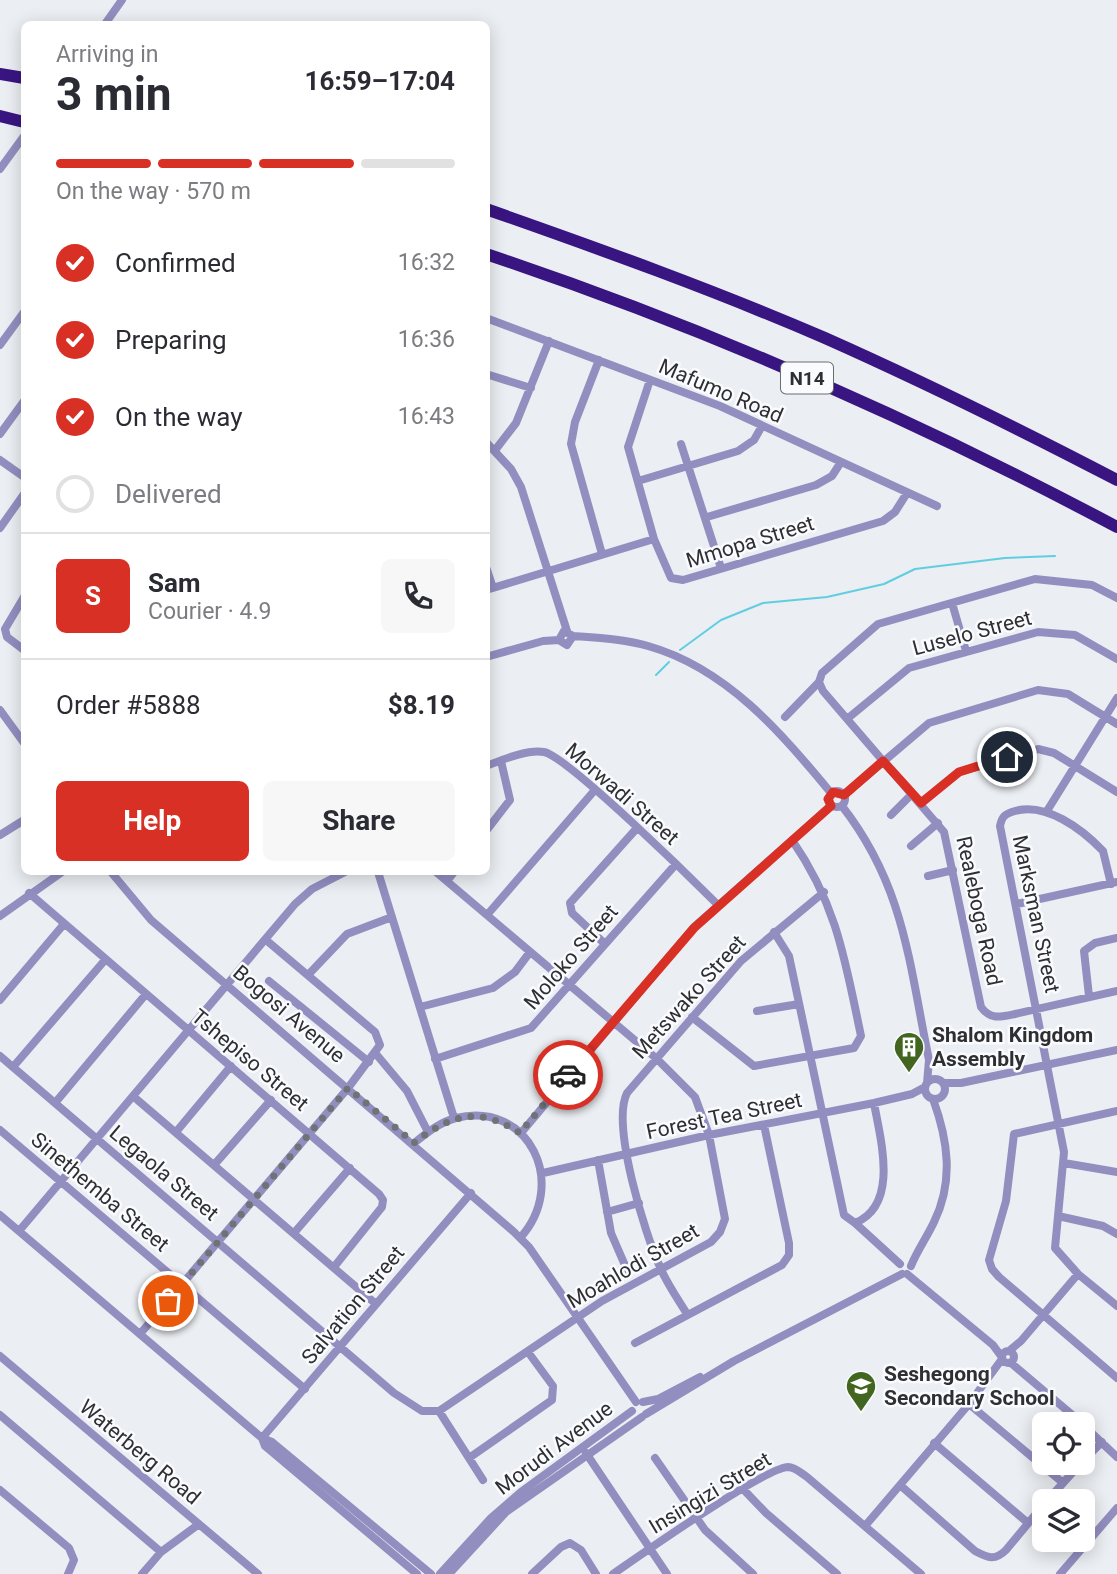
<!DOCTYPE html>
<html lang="en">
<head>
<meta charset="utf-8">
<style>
  :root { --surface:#fff; --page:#f7f7f7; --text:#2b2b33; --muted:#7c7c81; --line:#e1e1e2; --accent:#d93025 }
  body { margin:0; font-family:Roboto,sans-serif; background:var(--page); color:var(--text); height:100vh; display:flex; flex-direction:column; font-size:26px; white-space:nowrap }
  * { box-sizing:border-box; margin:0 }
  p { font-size:23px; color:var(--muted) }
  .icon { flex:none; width:38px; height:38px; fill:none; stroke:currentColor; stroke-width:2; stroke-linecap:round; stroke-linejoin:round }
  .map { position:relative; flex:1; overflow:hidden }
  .sheet { position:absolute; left:21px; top:21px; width:469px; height:854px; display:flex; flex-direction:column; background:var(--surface); border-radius:10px; box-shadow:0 4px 18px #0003 }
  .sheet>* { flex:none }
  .controls { position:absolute; left:1032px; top:1412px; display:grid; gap:14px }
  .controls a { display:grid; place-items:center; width:63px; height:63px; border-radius:10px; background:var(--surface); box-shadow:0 4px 18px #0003; font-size:35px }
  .pin { position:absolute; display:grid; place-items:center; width:60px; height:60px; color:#fff; margin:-30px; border:4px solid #fff; border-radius:50%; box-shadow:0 2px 7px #0007 }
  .courier { position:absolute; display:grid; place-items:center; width:70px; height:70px; margin:-35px; border:5px solid #d93025; border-radius:50%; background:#fff; color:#222; box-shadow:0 2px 9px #0007 }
  .summary em { font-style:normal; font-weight:700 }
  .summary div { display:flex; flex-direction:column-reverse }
  .summary { display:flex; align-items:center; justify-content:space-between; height:119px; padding:0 35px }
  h1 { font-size:46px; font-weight:700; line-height:52px }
  .bar { display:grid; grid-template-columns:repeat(4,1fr); gap:10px 7px; align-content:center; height:84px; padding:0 35px }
  .bar i { height:9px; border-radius:5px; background:var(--line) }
  .bar .current { background:var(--accent) }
  .bar p { grid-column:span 4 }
  .line { display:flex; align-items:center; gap:18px; padding:0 35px; border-top:2px solid var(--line) }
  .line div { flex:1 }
  .round { display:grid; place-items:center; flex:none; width:74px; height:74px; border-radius:10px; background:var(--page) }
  ol { padding:0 35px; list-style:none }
  li { display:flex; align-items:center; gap:21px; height:77px }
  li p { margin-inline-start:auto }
  li .icon { padding:7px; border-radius:50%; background:var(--accent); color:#fff; stroke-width:4 }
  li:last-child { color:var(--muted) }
  li i { width:38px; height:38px; border:4px solid var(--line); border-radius:50% }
  .primary-button { display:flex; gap:14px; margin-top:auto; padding:14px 35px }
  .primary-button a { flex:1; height:80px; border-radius:10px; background:var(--accent); color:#fff; font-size:28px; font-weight:700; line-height:80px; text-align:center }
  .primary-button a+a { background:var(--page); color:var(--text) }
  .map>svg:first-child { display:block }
</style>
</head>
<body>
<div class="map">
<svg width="1117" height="1574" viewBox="0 0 1117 1574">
  <rect width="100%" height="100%" fill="#ebeef2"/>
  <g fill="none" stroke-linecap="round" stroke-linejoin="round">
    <path stroke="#60cee1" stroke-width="2" d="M680,650L721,620L763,603L827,597L884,584L915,569L1005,558L1055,556
      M656,675L669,662"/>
    <path stroke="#938ec0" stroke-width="8" d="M105,24L122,0
      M0,169L24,136
      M486,318L720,406L937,506
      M0,345L24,312
      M599,360L575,422L571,444L602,554
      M486,374L531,388
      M650,380L628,447L654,539L671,578L683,580L883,521L895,512L907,493
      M0,434L24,401
      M486,442L511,469L521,487L567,631
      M681,444L721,568
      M496,449L516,423L549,341
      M0,460L24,477
      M638,481L738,451L754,440L762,426
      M707,517L816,485L832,476L841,462
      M0,528L24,494
      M486,567L493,588
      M486,590L654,539
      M24,597L5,629L7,637L24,650
      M1117,598L1092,585L1035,579L878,624L822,673L819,682L823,691L944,832L981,1007C990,1020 1001,1017 1015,1014L1117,991
      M952,603L966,651
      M573,636C598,638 624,639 648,646C726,668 782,733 831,793
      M486,657L543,641L559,640L567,645L573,636L564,631L559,640
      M0,710L24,743
      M785,717L819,682
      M847,719L909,668L1038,632L1075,635L1117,659
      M486,766C502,760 527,749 544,752C568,757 694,881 718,905
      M829 799a8 8 0 1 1 16 0a8 8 0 1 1-16 0Z
      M844,795L929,723L1038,690L1068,694L1117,724
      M921,803L959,772L1038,749L1054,753L1117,792
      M842,806C905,887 909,964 929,1060L927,1083
      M1047,811L1117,698
      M891,815L912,794
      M486,831L510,800L501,761
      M0,835L24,820
      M911,846L938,823
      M111,872L151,920L514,1232L529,1247L636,1402
      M378,872L454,1118
      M928,876L953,870
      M447,881L454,872
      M1111,884L1103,851C1082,829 1046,802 1015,811C1005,814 1002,816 1000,826L1064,1152L1055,1248L1078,1274L1117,1306
      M29,893L379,1194L383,1200L382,1207L334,1267
      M1017,904L1117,882
      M487,915L594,791
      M0,916L62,872
      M774,932L789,956L844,1215L855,1223C900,1205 880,1138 874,1103
      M604,943L572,913L570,903L637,828
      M308,975L347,934L392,917
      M269,981L369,1062
      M1089,996L1084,951L1095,943L1117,938
      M0,1000L64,924
      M420,1007L493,988L515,972L530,952
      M757,1011L799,1004
      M692,1017L754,1066L854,1048L861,1036C845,960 837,905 792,840
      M376,1054L407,1091L428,1132
      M0,1056L394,1393L422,1411H439L602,1301L711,1242L720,1232L725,1219L709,1135L695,1097L657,1059L436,872
      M435,1059L531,1028L676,864
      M13,1067L105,960
      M925 1089a10 10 0 1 1 20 0a10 10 0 1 1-20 0Z
      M944,1083H961L1117,1050
      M134,1097L376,1304
      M55,1103L146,994
      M1117,1111L1014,1134L1006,1201L989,1260L992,1269L999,1277L1117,1378
      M0,1130L305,1389
      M176,1132L231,1066
      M521,1133L694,927L831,806
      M414,1143C427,1133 440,1122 456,1118C529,1100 569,1184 520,1238
      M598,1160L611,1233L627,1270
      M1064,1163L1117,1172
      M214,1165L271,1100
      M543,1173L709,1135L874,1103L912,1094L925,1087
      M607,1212L639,1203
      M0,1215L262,1438L272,1442L431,1574
      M1058,1216L1103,1226L1117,1234
      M855,1223L900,1264
      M19,1231L295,904L312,889L345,872
      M294,1233L350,1168
      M911,1266C917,1251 927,1237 934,1222C954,1181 948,1140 933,1099
      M907,1274L993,1345L1001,1356
      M687,1314C678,1299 667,1284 660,1267C645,1234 611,1125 627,1093L741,961L824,892
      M140,1334L348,1088L380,1045L375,1032L266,940
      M635,1343L782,1265L789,1255V1243L764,1125
      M1002 1357a6 6 0 1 1 12 0a6 6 0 1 1-12 0Z
      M1009,1351L1021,1341L1078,1274
      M0,1356L258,1574
      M1011,1363L1083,1424
      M643,1402L658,1399L700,1377
      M969,1404L1062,1482
      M439,1411L483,1480
      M646,1414L734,1361L902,1274
      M0,1415L161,1552L142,1574
      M1083,1425L1117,1457
      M262,1438L471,1193
      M262,1438L265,1446L417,1574
      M934,1443L1028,1523
      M586,1453L667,1574
      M469,1458L552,1400L553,1386L528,1352
      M655,1458L705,1530L753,1574
      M1083,1461L1102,1442
      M900,1485L975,1551C988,1558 995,1561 1006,1550L1045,1503
      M743,1489L766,1513L837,1574
      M0,1490L69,1548L74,1560L68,1574
      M1046,1502L1081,1463
      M865,1526L969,1404L1002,1359
      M161,1552L199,1524
      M440,1574L491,1518L521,1492L632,1411
      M449,1574L506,1512L642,1417
      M532,1574L561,1547L570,1543L581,1550L596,1574
      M613,1574C639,1556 764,1468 788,1467C795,1467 801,1473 807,1477L921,1574
      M1060,1574L1117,1508"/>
    <path stroke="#391581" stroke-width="12" d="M0,74L24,78
      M0,116L24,122
      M486,209C600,249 714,290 825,338C924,382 1021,430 1117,480
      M486,254C704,327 914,419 1117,527"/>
  </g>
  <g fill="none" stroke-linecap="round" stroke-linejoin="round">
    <path stroke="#717275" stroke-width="7" stroke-dasharray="0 12.6" d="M168,1301L348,1088L414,1143C451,1114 479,1106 520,1133L568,1075"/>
    <path stroke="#d93025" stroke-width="9" d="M568,1075L694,928L831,806L828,799L833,792L844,795L883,761L921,803L959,772L1007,757"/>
  </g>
  <defs>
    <g id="building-pin" transform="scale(1.575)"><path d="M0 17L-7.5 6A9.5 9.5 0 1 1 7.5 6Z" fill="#42661f" stroke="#f9fbfe"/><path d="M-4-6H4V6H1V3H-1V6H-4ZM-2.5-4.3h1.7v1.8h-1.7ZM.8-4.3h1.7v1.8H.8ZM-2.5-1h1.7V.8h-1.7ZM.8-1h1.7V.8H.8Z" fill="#fff"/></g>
    <g id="school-pin" transform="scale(1.575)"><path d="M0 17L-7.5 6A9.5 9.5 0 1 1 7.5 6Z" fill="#42661f" stroke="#f9fbfe"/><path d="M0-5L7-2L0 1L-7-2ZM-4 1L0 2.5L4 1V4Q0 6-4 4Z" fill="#fff"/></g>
  </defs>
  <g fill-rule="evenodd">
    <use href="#building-pin" x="909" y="1047"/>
    <use href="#school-pin" x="861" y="1386"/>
  </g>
  <g text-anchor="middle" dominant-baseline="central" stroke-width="5" stroke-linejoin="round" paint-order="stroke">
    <rect fill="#f9fbfe" stroke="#6c6c6e" stroke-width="2" x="781" y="362.5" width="52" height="31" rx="5"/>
    <g font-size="19" font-weight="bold" fill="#2f2f31">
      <text x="807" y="378">N14</text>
    </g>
    <g font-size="21" fill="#2f2f31" stroke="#f9fbfe">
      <text transform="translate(721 391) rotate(23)">Mafumo Road</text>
      <text transform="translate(750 542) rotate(-17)">Mmopa Street</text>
      <text transform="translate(972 633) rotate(-15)">Luselo Street</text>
      <text transform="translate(622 794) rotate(41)">Morwadi Street</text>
      <text transform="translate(979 911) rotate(78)">Realeboga Road</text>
      <text transform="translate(1036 914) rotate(78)">Marksman Street</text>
      <text transform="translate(571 957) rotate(-49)">Moloko Street</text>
      <text transform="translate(689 997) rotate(-48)">Metswako Street</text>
      <text transform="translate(289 1014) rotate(40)">Bogosi Avenue</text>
      <text transform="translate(250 1060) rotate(40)">Tshepiso Street</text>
      <text transform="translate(724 1116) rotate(-12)">Forest Tea Street</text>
      <text transform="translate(164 1173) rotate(40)">Legaola Street</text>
      <text transform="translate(100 1192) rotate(40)">Sinethemba Street</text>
      <text transform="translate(633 1266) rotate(-30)">Moahlodi Street</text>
      <text transform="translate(353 1305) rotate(-50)">Salvation Street</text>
      <text transform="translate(554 1448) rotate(-37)">Morudi Avenue</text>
      <text transform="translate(140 1452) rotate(40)">Waterberg Road</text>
      <text transform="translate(710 1493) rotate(-31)">Insingizi Street</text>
    </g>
    <g font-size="21" font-weight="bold" fill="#2f2f31" stroke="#f9fbfe" text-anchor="start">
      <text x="932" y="1035">Shalom Kingdom<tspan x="932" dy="24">Assembly</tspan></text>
      <text x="884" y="1374">Seshegong<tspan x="884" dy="24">Secondary School</tspan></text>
    </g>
  </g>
</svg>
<div class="controls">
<a><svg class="icon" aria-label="locate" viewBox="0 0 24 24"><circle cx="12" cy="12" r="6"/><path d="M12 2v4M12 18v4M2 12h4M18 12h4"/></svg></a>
<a><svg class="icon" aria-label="layers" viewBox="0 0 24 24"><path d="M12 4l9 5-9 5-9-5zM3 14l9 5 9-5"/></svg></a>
</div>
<div class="pin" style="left:168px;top:1301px;background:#ea580c"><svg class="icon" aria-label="bag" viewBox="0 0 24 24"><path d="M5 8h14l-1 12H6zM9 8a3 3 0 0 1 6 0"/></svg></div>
<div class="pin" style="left:1007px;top:757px;background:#1f2937"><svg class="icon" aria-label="home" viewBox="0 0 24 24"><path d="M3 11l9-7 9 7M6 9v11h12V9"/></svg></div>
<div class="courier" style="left:568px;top:1075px"><svg class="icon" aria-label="car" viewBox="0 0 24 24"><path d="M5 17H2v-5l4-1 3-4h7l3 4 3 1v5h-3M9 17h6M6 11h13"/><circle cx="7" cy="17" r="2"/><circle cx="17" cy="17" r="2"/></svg></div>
<section class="sheet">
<div class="summary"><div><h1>3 min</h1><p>Arriving in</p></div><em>16:59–17:04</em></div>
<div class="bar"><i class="current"></i><i class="current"></i><i class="current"></i><i></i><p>On the way · 570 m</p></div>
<ol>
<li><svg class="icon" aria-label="check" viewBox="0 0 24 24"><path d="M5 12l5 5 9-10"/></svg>Confirmed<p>16:32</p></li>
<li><svg class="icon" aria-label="check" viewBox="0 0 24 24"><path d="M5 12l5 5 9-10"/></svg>Preparing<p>16:36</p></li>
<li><svg class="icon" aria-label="check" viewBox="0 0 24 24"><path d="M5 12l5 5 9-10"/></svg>On the way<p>16:43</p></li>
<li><i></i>Delivered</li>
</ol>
<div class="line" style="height:126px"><b class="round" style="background:var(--accent);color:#fff">S</b><div><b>Sam</b><p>Courier · 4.9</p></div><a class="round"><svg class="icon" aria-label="phone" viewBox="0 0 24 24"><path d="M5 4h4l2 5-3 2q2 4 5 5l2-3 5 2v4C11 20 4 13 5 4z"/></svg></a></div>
<div class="line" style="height:91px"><div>Order #5888</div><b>$8.19</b></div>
<div class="primary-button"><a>Help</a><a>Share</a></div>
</section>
</div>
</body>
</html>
